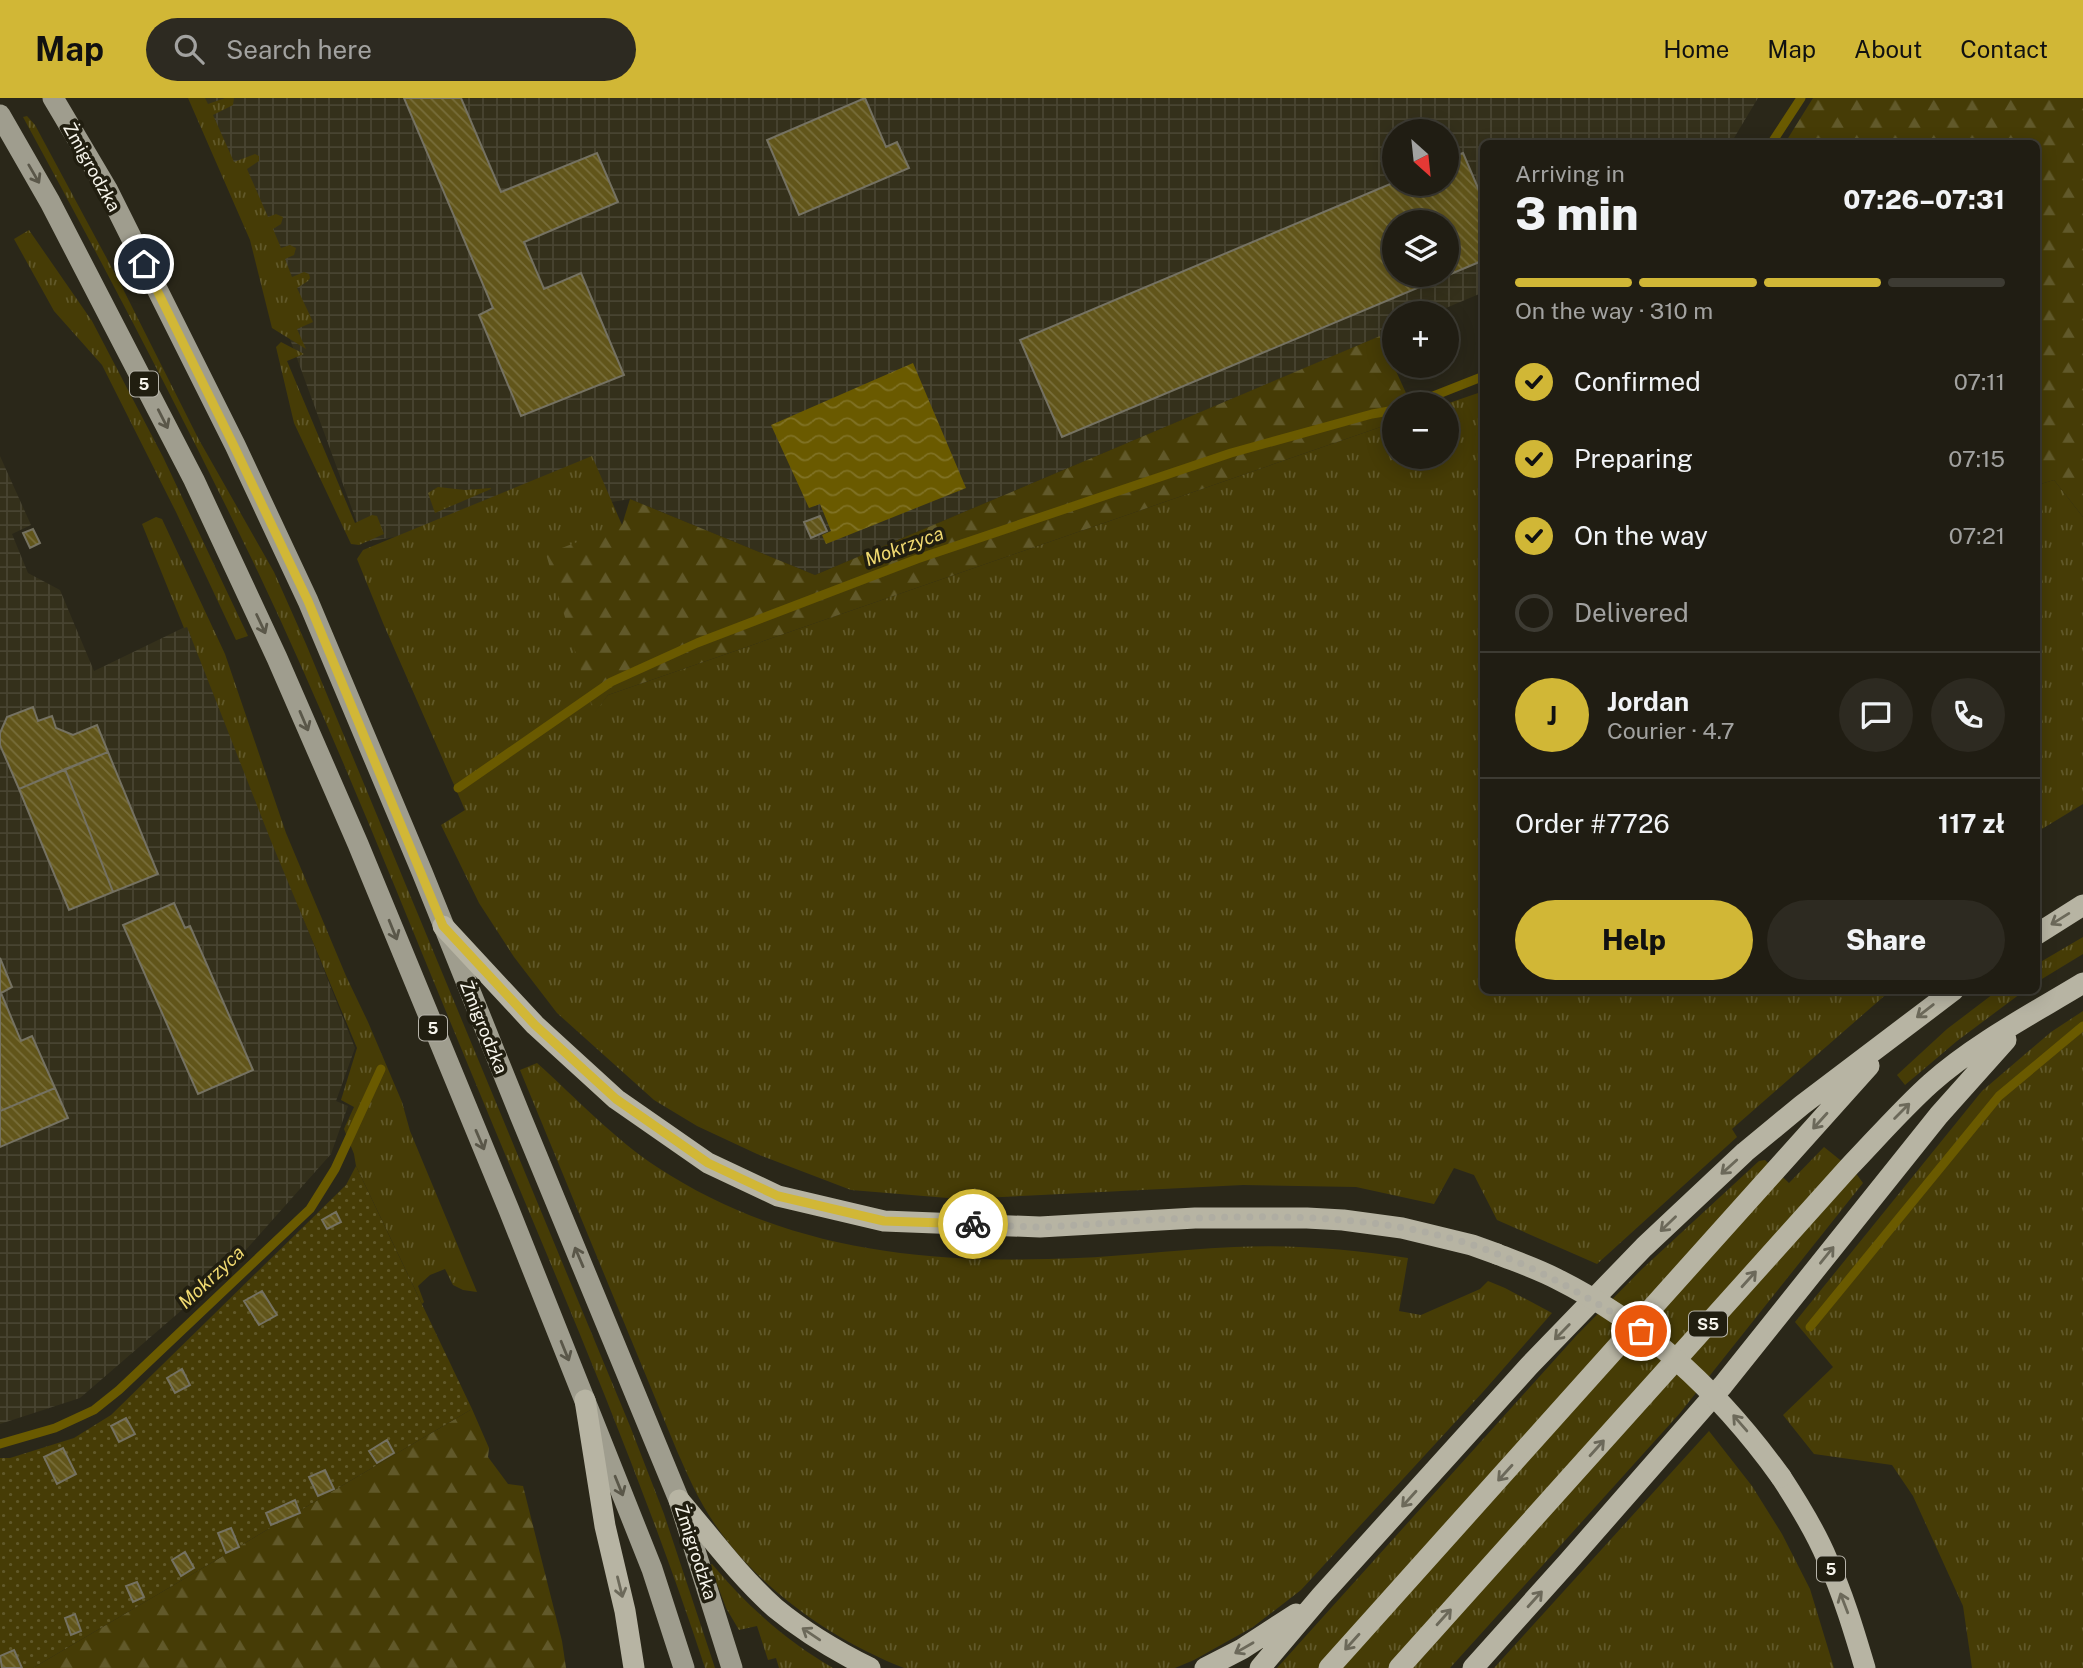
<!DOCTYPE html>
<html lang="en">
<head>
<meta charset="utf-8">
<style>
  :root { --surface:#201d13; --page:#2d2a21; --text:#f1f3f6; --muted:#a2a2a0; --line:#3d3b33; --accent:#d1b736 }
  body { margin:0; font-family:"Public Sans",sans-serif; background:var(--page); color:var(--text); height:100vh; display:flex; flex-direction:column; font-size:26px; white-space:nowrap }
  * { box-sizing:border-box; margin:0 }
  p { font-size:23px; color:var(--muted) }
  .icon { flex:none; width:38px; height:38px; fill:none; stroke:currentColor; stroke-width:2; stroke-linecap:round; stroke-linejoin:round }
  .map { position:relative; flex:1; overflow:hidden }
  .side { position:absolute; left:1480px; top:42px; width:560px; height:854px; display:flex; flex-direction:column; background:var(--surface); border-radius:10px; box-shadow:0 4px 18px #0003,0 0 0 2px var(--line) }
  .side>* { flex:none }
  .needle { width:46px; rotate:153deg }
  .tools { position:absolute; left:1382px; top:21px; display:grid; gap:14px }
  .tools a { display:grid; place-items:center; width:77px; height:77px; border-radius:50%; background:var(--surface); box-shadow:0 4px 18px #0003,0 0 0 2px var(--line); font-size:35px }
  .pin { position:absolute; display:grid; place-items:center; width:60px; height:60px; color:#fff; margin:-30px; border:4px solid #fff; border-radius:50%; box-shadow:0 2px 7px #0007 }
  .courier { position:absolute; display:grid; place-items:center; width:70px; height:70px; margin:-35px; border:5px solid #d1b736; border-radius:50%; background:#fff; color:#222; box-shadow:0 2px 9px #0007 }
  .head em { font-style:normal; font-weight:800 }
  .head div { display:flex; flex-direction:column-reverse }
  .head { display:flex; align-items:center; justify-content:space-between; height:119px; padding:0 35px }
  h1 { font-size:46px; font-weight:800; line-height:52px }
  .bar { display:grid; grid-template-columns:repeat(4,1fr); gap:10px 7px; align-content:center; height:84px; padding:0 35px }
  .bar i { height:9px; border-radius:5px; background:var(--line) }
  .bar .current { background:var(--accent) }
  .bar p { grid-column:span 4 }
  .line { display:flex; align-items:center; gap:18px; padding:0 35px; border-top:2px solid var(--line) }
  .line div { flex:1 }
  .round { display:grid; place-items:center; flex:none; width:74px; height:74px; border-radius:37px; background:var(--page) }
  ol { padding:0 35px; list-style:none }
  li { display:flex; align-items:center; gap:21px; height:77px }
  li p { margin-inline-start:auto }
  li .icon { padding:7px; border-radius:50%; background:var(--accent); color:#111; stroke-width:4 }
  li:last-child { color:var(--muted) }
  li i { width:38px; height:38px; border:4px solid var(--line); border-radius:50% }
  .primary-button { display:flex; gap:14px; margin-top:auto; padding:14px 35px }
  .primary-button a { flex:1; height:80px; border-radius:42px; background:var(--accent); color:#111; font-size:28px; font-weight:800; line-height:80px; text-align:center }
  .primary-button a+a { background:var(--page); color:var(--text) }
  header { display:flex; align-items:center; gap:42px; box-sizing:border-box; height:98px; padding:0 35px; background:var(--accent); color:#111 }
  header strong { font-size:33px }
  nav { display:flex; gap:38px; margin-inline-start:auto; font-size:24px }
  .search { width:490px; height:63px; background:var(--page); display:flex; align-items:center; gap:18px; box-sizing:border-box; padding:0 24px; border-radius:38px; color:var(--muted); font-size:26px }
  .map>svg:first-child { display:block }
</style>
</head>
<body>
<header>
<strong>Map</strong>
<div class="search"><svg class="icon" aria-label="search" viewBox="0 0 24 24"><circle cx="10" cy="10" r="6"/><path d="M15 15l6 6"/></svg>Search here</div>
<nav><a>Home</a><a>Map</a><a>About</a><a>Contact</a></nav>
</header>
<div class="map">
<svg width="2083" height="1570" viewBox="0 0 2083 1570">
  <defs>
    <pattern id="industrial-grid" width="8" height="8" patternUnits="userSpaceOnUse" patternTransform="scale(1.75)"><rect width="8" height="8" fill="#34301b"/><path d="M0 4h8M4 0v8" fill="none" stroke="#484431"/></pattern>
    <pattern id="grass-tufts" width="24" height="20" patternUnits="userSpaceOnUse" patternTransform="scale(1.75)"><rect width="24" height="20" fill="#463c06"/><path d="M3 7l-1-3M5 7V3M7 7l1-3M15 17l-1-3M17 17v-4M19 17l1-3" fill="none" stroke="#61592a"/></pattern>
    <pattern id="forest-firs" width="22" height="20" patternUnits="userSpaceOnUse" patternTransform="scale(1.75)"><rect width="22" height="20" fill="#463c06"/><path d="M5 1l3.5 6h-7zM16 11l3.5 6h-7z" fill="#61592a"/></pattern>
    <pattern id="park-dots" width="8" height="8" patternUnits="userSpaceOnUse" patternTransform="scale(1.75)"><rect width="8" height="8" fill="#463c06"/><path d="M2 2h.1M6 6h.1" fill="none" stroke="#61592a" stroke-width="1.8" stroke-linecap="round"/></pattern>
    <pattern id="water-waves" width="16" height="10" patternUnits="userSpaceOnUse" patternTransform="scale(1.75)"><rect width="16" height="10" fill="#6a5a00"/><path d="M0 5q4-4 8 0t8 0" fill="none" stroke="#807225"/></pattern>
    <pattern id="building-back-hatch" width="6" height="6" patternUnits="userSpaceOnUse" patternTransform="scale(1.75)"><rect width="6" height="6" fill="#61551a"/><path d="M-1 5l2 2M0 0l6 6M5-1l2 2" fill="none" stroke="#786e3b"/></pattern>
  </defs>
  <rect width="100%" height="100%" fill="#2a2719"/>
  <path fill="url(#industrial-grid)" fill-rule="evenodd" d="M202,0H1758L1731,45L1484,46V194L1434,215H1395V232L815,477L630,401L364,444ZM1395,33H1447V86H1395ZM1395,124H1447V177H1395Z
    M0,358L31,427L12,436L28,475L60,492L94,573L187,528L355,950L336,1003L348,1008L331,1056L227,1173L80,1300L0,1326Z"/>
  <path fill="url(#grass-tufts)" d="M188,0H205L208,6L225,0H234L233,7L213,17L234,64L255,56L259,58V63L247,71L268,119L276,116L283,119L281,126L273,131L281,150L290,147L296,150L294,157L285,161L292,179L304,174L309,176L310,180L308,183L297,190L313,224L297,231L306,251L272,230L250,142Z
    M27,18L35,27L120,185L198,340L274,474L306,546L630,1328L664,1416L715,1570H705C641,1374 557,1182 478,991C406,818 338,643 258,474C184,320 105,169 23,19Z
    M29,132L92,223L163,359L248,538L236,542L176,414L102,267L54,213L14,141Z
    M281,244L304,256L287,263L355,425L372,417L377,418L384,436L359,447L351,446L294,325L276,249Z
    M1484,293V892L1890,893L1732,1031L1737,1039L1597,1166L1497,1122L1474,1077L1454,1070L1434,1106L1356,1089L1243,1087L960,1101L851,1092L757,1056L697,1028L654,1002L557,915L514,859L479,805L441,727L465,712L383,525L357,461L363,452L592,358L622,427L594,615L608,597L1395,324V359H1447L1446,306Z
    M2054,382L2083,419V706L2037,734V387Z
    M438,389L465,392L491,390V391L435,415L428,395Z
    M156,419L162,421L225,556L286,735L346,878L368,924L402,1004L410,1033L477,1194L463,1192L453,1187L445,1171L430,1177L418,1188L424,1204L422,1206L356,1068L354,1056L344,1031L354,1009L341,1002L357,950L271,743L187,529L184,530L142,426Z
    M2083,839V856L2037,884V866Z
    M1997,893H2024L1957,943L1905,987L1897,977L1947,931Z
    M2083,913V1570H1972L1963,1508L1913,1398L1892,1367L1814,1356L1783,1317L1833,1269L1795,1224L1982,993L2051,934Z
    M537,965C576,1000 613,1040 657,1069C776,1147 909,1165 1048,1161C1110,1160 1172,1152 1234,1149C1292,1146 1350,1151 1408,1160L1399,1213L1421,1217L1480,1191L1488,1183L1505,1190L1552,1215L1482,1295L1301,1492L1253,1529L1194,1562L1175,1570H904C832,1542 758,1490 714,1425C699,1403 688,1378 677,1353L520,972Z
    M1824,1049L1855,1074L1863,1085L1680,1315L1450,1570H1277L1576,1238L1642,1171L1759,1063L1765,1062L1789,1085Z
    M1709,1333L1752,1388L1782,1436L1810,1491L1834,1570H1494Z
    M712,1466C747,1508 786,1543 833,1570H779L776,1560L768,1562L757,1528L739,1532L726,1510L710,1467Z"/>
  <path fill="url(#forest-firs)" d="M1813,0H2083V419L2054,382L2037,387V46L1785,45Z
    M1380,238L1411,306H1395V324L608,597L594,616L546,456L622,427L630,401L815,477Z
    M472,1311L489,1350L488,1359L508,1386L523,1388L562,1543L566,1570H33Z"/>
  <path fill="url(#park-dots)" d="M356,1068L472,1311L33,1570H0V1360H10L74,1340L111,1317L346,1087Z"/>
  <path fill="url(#water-waves)" d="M913,265L966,390L826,446L822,437L831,433L820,406L809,410L771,327Z"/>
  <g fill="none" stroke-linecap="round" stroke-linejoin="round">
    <path stroke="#6a5a00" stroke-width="9" d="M1771,46L1801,0
      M1413,306L1484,278
      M458,690L611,584L697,545L917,461L1231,355L1372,316L1395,312
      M1810,1229L1999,998L2083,928
      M0,1346L55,1330L94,1312L119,1292L310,1111L335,1071L381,971"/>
  </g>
  <path fill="url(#building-back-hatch)" stroke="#757262" stroke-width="2" fill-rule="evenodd" d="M404,0H461L501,94L597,55L618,104L524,144L544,191L581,175L624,277L521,318L479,217L493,210Z
    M865,0L886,49L897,44L909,70L799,117L767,42Z
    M1463,55L1484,104V162L1062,339L1020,242L1395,84V86H1447V61ZM1395,124H1447V177H1395Z
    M820,418L827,433L811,440L804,424Z
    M33,431L40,445L30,450L23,435Z
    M33,609L38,623L52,618L56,630L73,637L97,627L108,654L19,691L0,647V635L7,619Z
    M108,654L158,776L113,794L65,671Z
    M65,671L113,794L69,812L19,691Z
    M174,805L185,830L190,828L253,972L198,996L123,827Z
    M0,860L12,889L1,895L21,943L32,938L55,990L0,1013Z
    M55,990L68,1020L0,1049V1013Z
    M336,1114L341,1124L327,1131L322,1122Z
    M262,1193L277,1217L259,1227L244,1203Z
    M182,1271L190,1287L175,1295L167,1280Z
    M126,1320L135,1336L119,1344L111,1328Z
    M387,1342L394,1355L377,1365L369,1353Z
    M63,1350L76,1376L57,1386L44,1359Z
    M325,1372L334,1391L318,1398L309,1379Z
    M295,1402L300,1415L271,1427L266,1415Z
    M231,1430L239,1449L226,1455L218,1435Z
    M185,1454L194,1470L181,1478L172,1462Z
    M137,1484L144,1499L133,1504L126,1488Z
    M75,1516L81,1533L71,1537L65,1520Z
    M14,1552L22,1570H2L0,1558Z"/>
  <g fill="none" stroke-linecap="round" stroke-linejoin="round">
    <path stroke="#9f9d8e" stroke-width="21" d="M53,0L107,91L235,347L308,503L422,774L520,1017L679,1402L732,1570
      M0,17L50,104L194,382L277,560L358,746L509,1112L652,1471L684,1570"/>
    <path stroke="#b7b4a3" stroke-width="21" d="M443,828L535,927L616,1001L708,1065L778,1098L884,1123L1040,1129L1195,1120H1307L1343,1122L1402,1130L1472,1147L1497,1156
      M2037,836L2083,807
      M585,1302L605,1428L625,1513L634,1570
      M1781,1379C1798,1405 1815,1432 1827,1461C1843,1496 1854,1533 1865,1570
      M679,1402C710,1438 739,1478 775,1510C804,1534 836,1553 870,1570
      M1205,1570L1242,1551L1296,1516
      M1260,1570L1321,1498L1529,1268L1644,1149L1745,1054L1802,1007L1954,892
      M1329,1570L1869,968
      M1399,1570L1849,1069C1876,1041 1902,1011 1931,985C1976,945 2032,916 2083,885
      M1473,1570L1568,1464L1723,1287L1939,1017L2006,942"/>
    <path stroke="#b7b4a3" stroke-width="21" d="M1497,1156C1517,1164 1538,1171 1557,1181C1649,1227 1722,1297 1781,1379"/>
  </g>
  <defs><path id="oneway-shaft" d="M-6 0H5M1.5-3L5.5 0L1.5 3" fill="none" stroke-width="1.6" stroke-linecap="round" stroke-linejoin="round" transform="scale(1.75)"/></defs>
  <g stroke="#5a5749">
    <use href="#oneway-shaft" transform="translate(34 76) rotate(60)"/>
    <use href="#oneway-shaft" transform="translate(163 321) rotate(63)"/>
    <use href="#oneway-shaft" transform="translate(261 526) rotate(65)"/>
    <use href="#oneway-shaft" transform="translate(304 623) rotate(67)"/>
    <use href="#oneway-shaft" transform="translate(393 832) rotate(68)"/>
    <use href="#oneway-shaft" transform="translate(480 1042) rotate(67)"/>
    <use href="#oneway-shaft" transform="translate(579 1159) rotate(-113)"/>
    <use href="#oneway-shaft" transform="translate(565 1253) rotate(68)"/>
    <use href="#oneway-shaft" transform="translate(619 1388) rotate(68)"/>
  </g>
  <g stroke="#6c695a">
    <use href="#oneway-shaft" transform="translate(2060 821) rotate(148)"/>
    <use href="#oneway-shaft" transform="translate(1925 913) rotate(142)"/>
    <use href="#oneway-shaft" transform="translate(1902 1013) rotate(-45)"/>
    <use href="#oneway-shaft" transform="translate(1820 1023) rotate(132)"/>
    <use href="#oneway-shaft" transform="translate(1729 1069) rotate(138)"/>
    <use href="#oneway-shaft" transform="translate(1668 1126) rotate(136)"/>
    <use href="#oneway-shaft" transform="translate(1827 1157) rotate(-51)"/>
    <use href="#oneway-shaft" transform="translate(1749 1181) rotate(-48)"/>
    <use href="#oneway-shaft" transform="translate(1562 1234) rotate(134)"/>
    <use href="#oneway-shaft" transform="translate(1740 1325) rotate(-131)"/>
    <use href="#oneway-shaft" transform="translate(1597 1350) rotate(-48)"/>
    <use href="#oneway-shaft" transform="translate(1505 1375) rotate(132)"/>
    <use href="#oneway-shaft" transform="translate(1409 1401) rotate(132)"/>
    <use href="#oneway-shaft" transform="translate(620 1489) rotate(76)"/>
    <use href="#oneway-shaft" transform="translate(1535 1501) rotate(-48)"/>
    <use href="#oneway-shaft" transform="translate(1844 1505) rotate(-111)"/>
    <use href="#oneway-shaft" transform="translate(1444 1519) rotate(-48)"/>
    <use href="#oneway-shaft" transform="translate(811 1536) rotate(-146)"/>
    <use href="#oneway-shaft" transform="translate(1352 1544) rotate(132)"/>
    <use href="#oneway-shaft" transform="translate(1244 1550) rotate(150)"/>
  </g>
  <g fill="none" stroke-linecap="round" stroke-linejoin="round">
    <path stroke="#afada2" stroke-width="7" stroke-dasharray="0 12.6" d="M973,1126C996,1127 1019,1129 1042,1129C1094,1127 1145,1121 1196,1120C1290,1117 1386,1118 1476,1148C1537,1169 1587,1198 1641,1233"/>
    <path stroke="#d1b736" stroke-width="9" d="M144,166L234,348L308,503L443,828L535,927L616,1001L708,1065L778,1098L884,1123L973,1126"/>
  </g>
  <g text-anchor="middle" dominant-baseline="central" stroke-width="7" stroke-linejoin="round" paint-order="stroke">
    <g fill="#211e10" stroke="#b7b4aa" stroke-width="2">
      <rect x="130" y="273.5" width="28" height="25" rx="5"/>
      <rect x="419" y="917.5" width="28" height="25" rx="5"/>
      <rect x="1689" y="1213.5" width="38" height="25" rx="5"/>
      <rect x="1817" y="1458.5" width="28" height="25" rx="5"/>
    </g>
    <g font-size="16" font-weight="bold" fill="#f7f5ec">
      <text x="144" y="286">5</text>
      <text x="433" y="930">5</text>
      <text x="1708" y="1226">S5</text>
      <text x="1831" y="1471">5</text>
    </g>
    <g font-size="18" fill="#f7f5ec" stroke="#211e10">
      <text transform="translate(92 69) rotate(61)">Żmigrodzka</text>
      <text transform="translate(484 929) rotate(68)">Żmigrodzka</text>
      <text transform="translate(696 1454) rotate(72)">Żmigrodzka</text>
    </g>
    <g font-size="19" font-style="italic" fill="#f1da71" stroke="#211e10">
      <text transform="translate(904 448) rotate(-20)">Mokrzyca</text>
      <text transform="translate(211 1179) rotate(-43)">Mokrzyca</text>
    </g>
  </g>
</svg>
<div class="tools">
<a><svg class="needle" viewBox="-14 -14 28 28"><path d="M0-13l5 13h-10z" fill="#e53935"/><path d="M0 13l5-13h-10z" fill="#a2a2a0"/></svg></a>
<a><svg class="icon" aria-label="layers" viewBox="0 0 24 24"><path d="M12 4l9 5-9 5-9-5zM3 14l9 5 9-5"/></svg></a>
<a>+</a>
<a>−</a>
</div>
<div class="pin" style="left:1641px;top:1233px;background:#ea580c"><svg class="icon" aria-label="bag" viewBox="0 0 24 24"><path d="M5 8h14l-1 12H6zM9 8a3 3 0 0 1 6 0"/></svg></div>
<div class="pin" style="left:144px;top:166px;background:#1f2937"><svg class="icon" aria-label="home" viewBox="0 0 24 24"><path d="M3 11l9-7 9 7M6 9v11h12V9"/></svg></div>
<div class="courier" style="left:973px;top:1126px"><svg class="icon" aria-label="bike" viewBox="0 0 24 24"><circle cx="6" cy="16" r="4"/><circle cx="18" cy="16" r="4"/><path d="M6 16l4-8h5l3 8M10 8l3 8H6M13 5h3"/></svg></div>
<section class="side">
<div class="head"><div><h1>3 min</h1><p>Arriving in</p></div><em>07:26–07:31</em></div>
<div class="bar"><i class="current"></i><i class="current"></i><i class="current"></i><i></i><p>On the way · 310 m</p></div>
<ol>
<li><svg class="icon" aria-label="check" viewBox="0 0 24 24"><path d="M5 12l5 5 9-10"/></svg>Confirmed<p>07:11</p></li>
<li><svg class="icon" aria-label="check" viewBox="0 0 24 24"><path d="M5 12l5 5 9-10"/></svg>Preparing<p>07:15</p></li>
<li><svg class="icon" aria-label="check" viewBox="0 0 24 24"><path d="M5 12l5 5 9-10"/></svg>On the way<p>07:21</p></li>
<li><i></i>Delivered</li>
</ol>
<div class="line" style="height:126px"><b class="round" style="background:var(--accent);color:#111">J</b><div><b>Jordan</b><p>Courier · 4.7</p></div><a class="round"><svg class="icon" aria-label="chat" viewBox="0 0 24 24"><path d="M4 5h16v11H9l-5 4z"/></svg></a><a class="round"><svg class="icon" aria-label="phone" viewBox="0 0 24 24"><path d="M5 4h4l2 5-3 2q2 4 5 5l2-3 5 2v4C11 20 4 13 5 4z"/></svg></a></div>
<div class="line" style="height:91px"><div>Order #7726</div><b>117 zł</b></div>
<div class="primary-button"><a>Help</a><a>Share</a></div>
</section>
</div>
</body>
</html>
